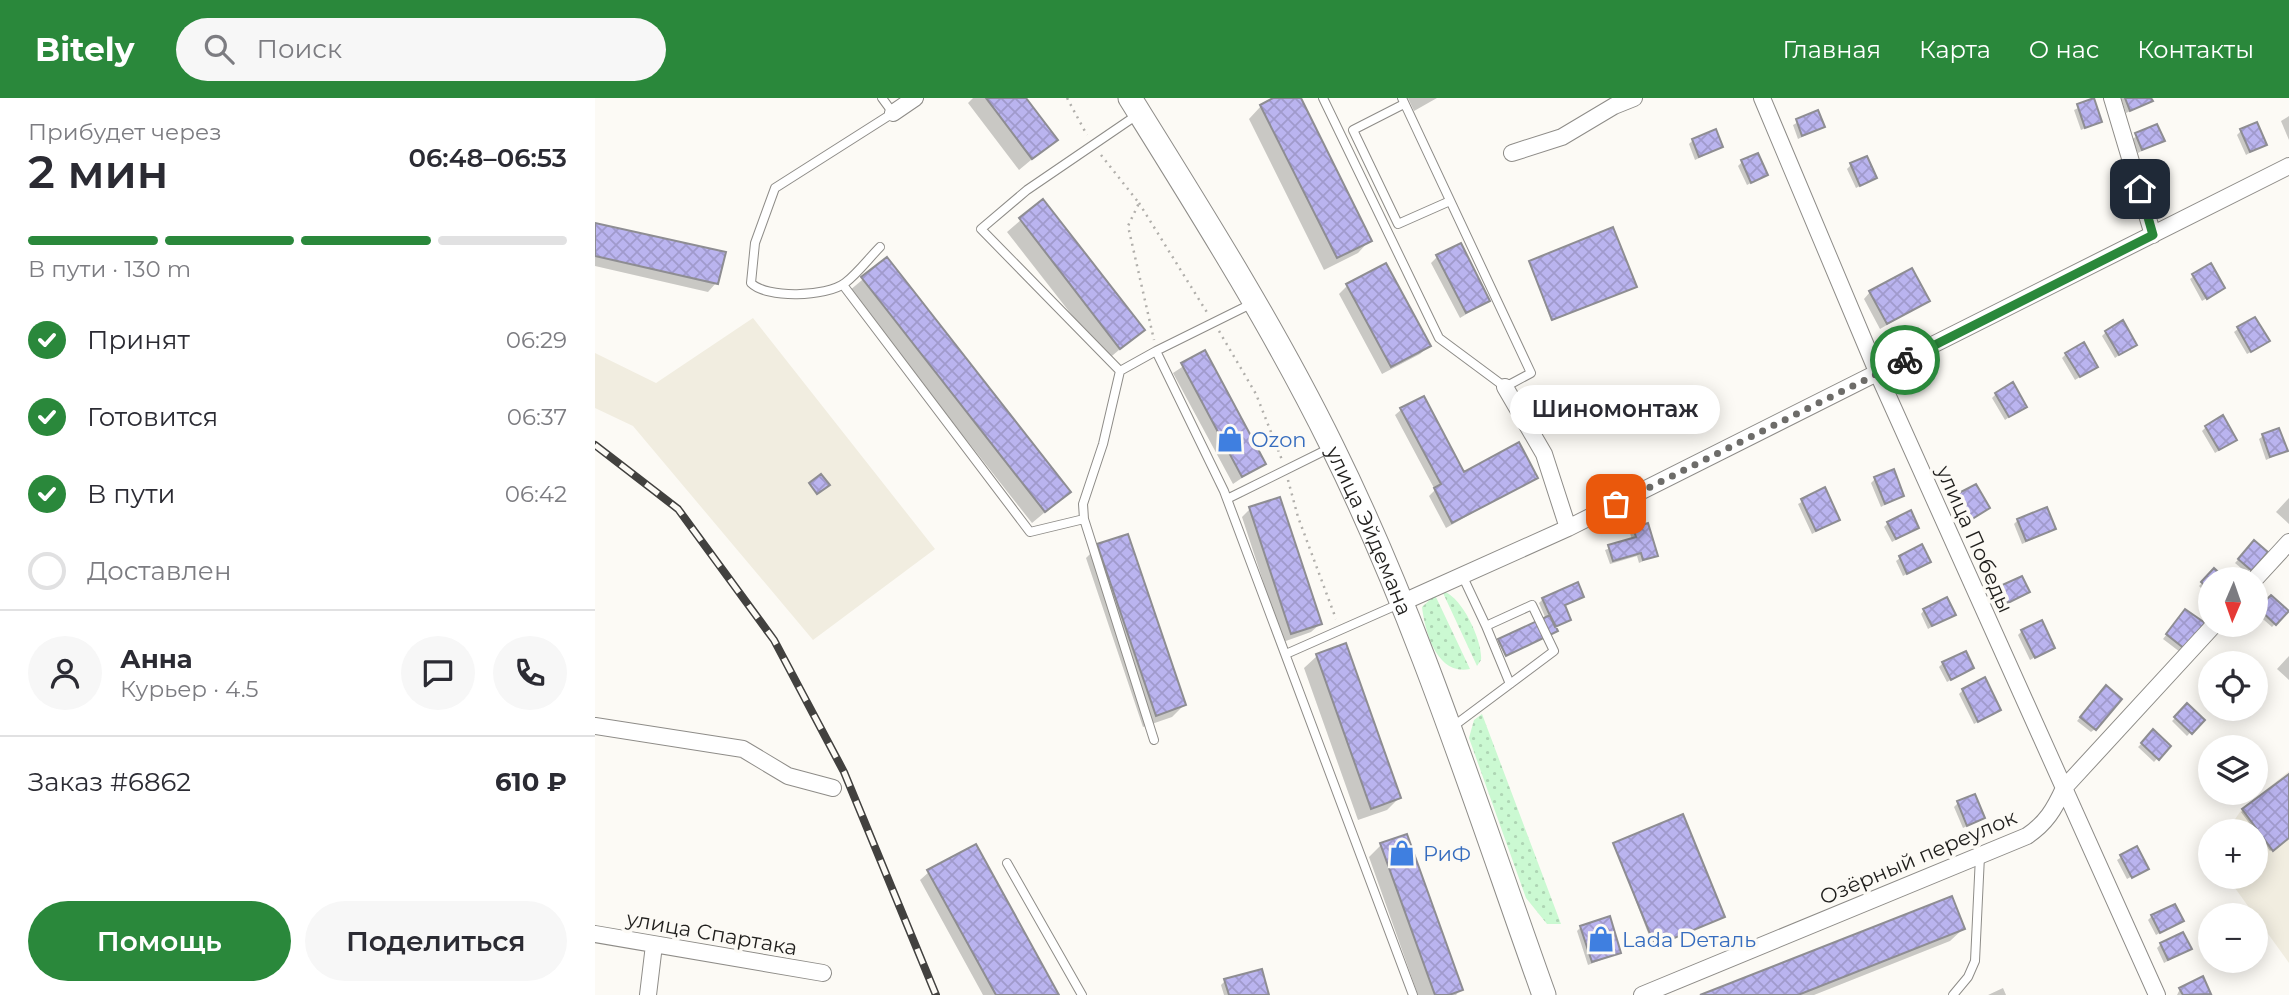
<!DOCTYPE html>
<html lang="ru">
<head>
<meta charset="utf-8">
<style>
  :root { --surface:#fff; --page:#f7f7f7; --text:#2b2b33; --muted:#7c7c81; --line:#e1e1e2; --accent:#2a883b }
  body { margin:0; font-family:Montserrat,sans-serif; background:var(--page); color:var(--text); height:100vh; display:flex; flex-direction:column; font-size:26px; white-space:nowrap }
  * { box-sizing:border-box; margin:0 }
  p { font-size:23px; color:var(--muted) }
  .icon { flex:none; width:38px; height:38px; fill:none; stroke:currentColor; stroke-width:2; stroke-linecap:round; stroke-linejoin:round }
  .map { position:relative; flex:1; overflow:hidden }
  .details { display:flex; flex-direction:column; background:var(--surface); width:595px }
  .details>* { flex:none }
  .needle { width:46px; rotate:182deg }
  .tools { position:absolute; left:1603px; top:469px; display:grid; gap:14px }
  .tools a { display:grid; place-items:center; width:70px; height:70px; border-radius:50%; background:var(--surface); box-shadow:0 4px 18px #0003; font-size:35px }
  .pin { position:absolute; display:grid; place-items:center; width:60px; height:60px; color:#fff; margin:-30px; border-radius:14px; box-shadow:0 4px 10px #0006 }
  .courier { position:absolute; display:grid; place-items:center; width:70px; height:70px; margin:-35px; border:5px solid #2a883b; border-radius:50%; background:#fff; color:#222; box-shadow:0 2px 9px #0007 }
  .bubble { position:absolute; height:49px; border-radius:24px; background:var(--surface); box-shadow:0 4px 18px #0003; font-size:23px; font-weight:600; line-height:49px; text-align:center }
  .overview em { font-style:normal; font-weight:600 }
  .overview div { display:flex; flex-direction:column-reverse }
  .overview { display:flex; align-items:center; justify-content:space-between; height:119px; padding:0 28px }
  h1 { font-size:46px; font-weight:600; line-height:52px }
  .bar { display:grid; grid-template-columns:repeat(4,1fr); gap:10px 7px; align-content:center; height:84px; padding:0 28px }
  .bar i { height:9px; border-radius:5px; background:var(--line) }
  .bar .current { background:var(--accent) }
  .bar p { grid-column:span 4 }
  .line { display:flex; align-items:center; gap:18px; padding:0 28px; border-top:2px solid var(--line) }
  .line div { flex:1 }
  .round { display:grid; place-items:center; flex:none; width:74px; height:74px; border-radius:37px; background:var(--page) }
  ol { padding:0 28px; list-style:none }
  li { display:flex; align-items:center; gap:21px; height:77px }
  li p { margin-inline-start:auto }
  li .icon { padding:7px; border-radius:50%; background:var(--accent); color:#fff; stroke-width:4 }
  li:last-child { color:var(--muted) }
  li i { width:38px; height:38px; border:4px solid var(--line); border-radius:50% }
  .cta { display:flex; gap:14px; margin-top:auto; padding:14px 28px }
  .cta a { flex:1; height:80px; border-radius:42px; background:var(--accent); color:#fff; font-size:28px; font-weight:600; line-height:80px; text-align:center }
  .cta a+a { background:var(--page); color:var(--text) }
  header { display:flex; align-items:center; gap:42px; box-sizing:border-box; height:98px; padding:0 35px; background:var(--accent); color:#fff }
  header strong { font-size:33px }
  nav { display:flex; gap:38px; margin-inline-start:auto; font-size:24px }
  .search { width:490px; height:63px; background:var(--page); display:flex; align-items:center; gap:18px; box-sizing:border-box; padding:0 24px; border-radius:38px; color:var(--muted); font-size:26px }
  main { display:flex; flex:1; min-height:0 }
  .map>svg:first-child { display:block }
</style>
</head>
<body>
<header>
<strong>Bitely</strong>
<div class="search"><svg class="icon" aria-label="search" viewBox="0 0 24 24"><circle cx="10" cy="10" r="6"/><path d="M15 15l6 6"/></svg>Поиск</div>
<nav><a>Главная</a><a>Карта</a><a>О нас</a><a>Контакты</a></nav>
</header>
<main>
<section class="details">
<div class="overview"><div><h1>2 мин</h1><p>Прибудет через</p></div><em>06:48–06:53</em></div>
<div class="bar"><i class="current"></i><i class="current"></i><i class="current"></i><i></i><p>В пути · 130 m</p></div>
<ol>
<li><svg class="icon" aria-label="check" viewBox="0 0 24 24"><path d="M5 12l5 5 9-10"/></svg>Принят<p>06:29</p></li>
<li><svg class="icon" aria-label="check" viewBox="0 0 24 24"><path d="M5 12l5 5 9-10"/></svg>Готовится<p>06:37</p></li>
<li><svg class="icon" aria-label="check" viewBox="0 0 24 24"><path d="M5 12l5 5 9-10"/></svg>В пути<p>06:42</p></li>
<li><i></i>Доставлен</li>
</ol>
<div class="line" style="height:126px"><a class="round"><svg class="icon" aria-label="person" viewBox="0 0 24 24"><circle cx="12" cy="8" r="4"/><path d="M4 21q1-7 8-7t8 7"/></svg></a><div><b>Анна</b><p>Курьер · 4.5</p></div><a class="round"><svg class="icon" aria-label="chat" viewBox="0 0 24 24"><path d="M4 5h16v11H9l-5 4z"/></svg></a><a class="round"><svg class="icon" aria-label="phone" viewBox="0 0 24 24"><path d="M5 4h4l2 5-3 2q2 4 5 5l2-3 5 2v4C11 20 4 13 5 4z"/></svg></a></div>
<div class="line" style="height:91px"><div>Заказ #6862</div><b>610 ₽</b></div>
<div class="cta"><a>Помощь</a><a>Поделиться</a></div>
</section>
<div class="map">
<svg width="1694" height="897" viewBox="0 0 1694 897">
  <defs>
    <pattern id="grass-dots" width="8" height="8" patternUnits="userSpaceOnUse" patternTransform="scale(1.75)"><rect width="8" height="8" fill="#cbf9d2"/><path d="M2 2h.1M6 6h.1" fill="none" stroke="#aed5b4" stroke-width="1.8" stroke-linecap="round"/></pattern>
    <pattern id="building-cross-hatch" width="8" height="8" patternUnits="userSpaceOnUse" patternTransform="scale(1.75)"><rect width="8" height="8" fill="#bab4ef"/><path d="M0 0l8 8M0 8l8-8" fill="none" stroke="#a09acc"/></pattern>
  </defs>
  <rect width="100%" height="100%" fill="#fcfaf5"/>
  <path fill="#f1ede0" d="M158,220L340,451L218,542L38,328L0,310V255L61,285Z
    M1694,673V865L1632,779H1661V733H1632L1647,711Z"/>
  <path fill="url(#grass-dots)" d="M850,494C868,501 888,544 886,562L882,568L848,495Z
    M840,497L875,571C842,578 830,534 827,509Z
    M887,616L966,826H952L931,800L874,640L879,622Z"/>
  <path fill="#0003" d="M378,0H429L460,42L424,72L373,5Z
    M682,0H704L775,142L763,155L729,172L654,21L666,8Z
    M813,0H842L819,13Z
    M1526,0H1555L1556,3L1531,15Z
    M1498,3L1505,23L1486,32L1479,12Z
    M1222,14L1228,29L1203,41L1198,27Z
    M1694,18V42L1686,23Z
    M1561,28L1567,42L1543,55L1537,41Z
    M1646,33L1670,46L1651,57L1642,37Z
    M1098,42L1126,49L1100,62L1094,46Z
    M1147,64L1171,77L1152,87L1143,68Z
    M1256,67L1280,80L1261,90L1252,71Z
    M448,103L548,232L512,262L412,134Z
    M0,127L121,185L113,194L0,168Z
    M842,159L893,203L865,220L836,165Z
    M292,161L474,394L437,425L254,193Z
    M935,164L1039,190L956,223Z
    M1599,178L1628,190L1607,203L1595,181Z
    M752,188L834,248L825,256L787,276L744,196Z
    M1275,194L1333,203L1285,231L1269,201Z
    M1643,231L1669,247L1652,256L1639,234Z
    M1511,234L1540,246L1520,260L1507,238Z
    M610,254L669,365L638,386L578,275Z
    M1471,256L1501,269L1480,282L1467,260Z
    M1401,296L1430,308L1410,322L1397,300Z
    M807,311L868,376L941,379L851,430L834,398L840,392L800,317Z
    M1611,329L1636,345L1620,355L1607,333Z
    M1668,338L1691,353L1671,362L1664,341Z
    M1280,381L1307,397L1286,409L1276,385Z
    M1229,392L1243,421L1217,436L1203,406Z
    M1363,398L1393,410L1372,423L1360,402Z
    M1694,400V426L1681,414Z
    M655,411L725,526L716,534L688,544L647,419Z
    M1423,422L1459,431L1427,446L1419,426Z
    M1293,425L1322,430L1297,444L1289,429Z
    M1039,432L1061,457L1044,465L1042,458L1015,466L1010,452L1037,442L1035,435Z
    M1659,445L1670,454L1652,475L1640,465Z
    M503,448L589,607L577,619L548,629L491,460Z
    M1305,460L1334,464L1308,478L1301,463Z
    M1619,473L1628,481H1615V499L1604,488Z
    M1406,490L1433,494L1409,507L1402,494Z
    M987,498L969,509L974,521L959,530V535L910,558L903,544L951,521L944,505L948,501Z
    M1676,499L1692,513L1677,529L1661,515Z
    M1329,512L1358,517L1333,531L1326,516Z
    M1587,517L1607,526L1585,554L1568,541Z
    M1427,533L1458,549L1435,562L1423,537Z
    M722,558L804,700L792,712L763,722L709,570Z
    M1694,558V582L1682,571Z
    M1348,565L1377,570L1352,584L1344,569Z
    M1368,592L1404,612L1379,626L1364,596Z
    M1507,593L1500,631L1496,634L1482,623Z
    M1592,608L1607,622L1592,638L1577,623Z
    M1558,634L1574,648L1559,664L1543,649Z
    M1694,678V739L1675,753L1646,714Z
    M1363,705L1388,720L1368,730L1359,709Z
    M1019,746L1126,820L1058,848Z
    M786,747L866,891L861,897H823L774,759Z
    M1541,750L1550,771L1532,781L1522,762Z
    M334,774L462,897H388L325,782Z
    M1557,818L1586,823L1561,837L1553,822Z
    M986,829L1024,855L993,867L982,833Z
    M1368,831L1355,843L1219,897H1110Z
    M1566,846L1595,851L1569,865L1562,850Z
    M630,883L672,897H629L626,887Z
    M1408,890L1411,897H1393Z
    M1585,891L1614,896L1582,897Z"/>
  <path fill="url(#building-cross-hatch)" stroke="#8e8d92" stroke-width="2" d="M391,0H431L463,42L437,61Z
    M678,0H706L777,143L742,160L665,7Z
    M1499,0L1507,24L1490,30L1482,6Z
    M1530,0H1556L1558,3L1535,13Z
    M1223,12L1230,29L1207,38L1201,21Z
    M1662,24L1672,47L1655,54L1645,31Z
    M1562,26L1570,43L1547,52L1540,35Z
    M1121,31L1128,49L1104,59L1097,41Z
    M1163,55L1173,77L1156,85L1146,62Z
    M1272,58L1282,80L1265,88L1255,65Z
    M448,101L550,232L525,251L424,120Z
    M0,125L131,154L123,186L0,158Z
    M1018,129L1042,189L957,222L934,163Z
    M866,145L895,203L871,215L841,157Z
    M292,159L476,394L450,414L266,179Z
    M791,165L836,248L796,269L751,186Z
    M1616,165L1630,190L1612,201L1597,176Z
    M1317,170L1335,203L1292,226L1274,193Z
    M1660,219L1675,243L1656,254L1642,229Z
    M1528,222L1542,247L1524,257L1510,233Z
    M1489,244L1503,269L1485,279L1470,255Z
    M610,252L671,366L647,379L586,265Z
    M1418,284L1432,309L1414,319L1400,295Z
    M829,298L869,374L924,344L943,380L857,425L839,390L846,386L805,310Z
    M1628,317L1642,342L1624,352L1610,328Z
    M1684,330L1693,353L1675,359L1667,336Z
    M1299,371L1309,398L1290,406L1279,379Z
    M226,376L235,387L222,396L214,385Z
    M1381,386L1395,410L1377,421L1362,396Z
    M1230,389L1245,422L1221,433L1206,401Z
    M685,399L727,526L696,536L654,409Z
    M1452,409L1461,431L1431,443L1422,421Z
    M1316,412L1324,430L1301,441L1292,424Z
    M1053,425L1063,458L1048,462L1046,455L1018,463L1013,447L1041,439L1038,430Z
    M533,436L591,607L561,618L502,446Z
    M1659,442L1673,454L1657,473L1643,461Z
    M1327,446L1336,464L1312,476L1304,458Z
    M1619,470L1631,481H1615V492L1606,484Z
    M1427,478L1435,494L1413,505L1405,488Z
    M983,484L989,499L970,507L976,522L960,529L947,500Z
    M1676,497L1694,513L1681,527L1663,510Z
    M1352,499L1361,517L1337,528L1328,511Z
    M1590,511L1610,525L1590,551L1571,536Z
    M955,517L963,533L911,558L903,541Z
    M1447,522L1460,550L1440,560L1426,532Z
    M751,545L806,700L776,711L721,556Z
    M1371,553L1379,570L1356,582L1347,564Z
    M1390,579L1406,612L1383,624L1367,591Z
    M1511,587L1527,601L1501,632L1485,619Z
    M1592,605L1610,622L1597,636L1579,619Z
    M1558,631L1576,648L1564,662L1546,645Z
    M1694,676V740L1678,753L1647,711Z
    M1380,696L1390,720L1372,728L1362,703Z
    M1088,716L1130,819L1060,848L1018,745Z
    M812,736L868,892L854,897H840L785,745Z
    M381,746L464,897H401L332,772Z
    M1542,748L1554,771L1537,780L1525,757Z
    M1357,798L1370,831L1203,897H1105Z
    M1580,806L1589,823L1565,835L1556,817Z
    M1015,818L1026,855L997,864L985,828Z
    M1588,834L1597,851L1573,862L1565,845Z
    M667,871L674,897H634L629,881Z
    M1608,878L1616,896L1588,897L1584,890Z"/>
  <g fill="none" stroke-linecap="round" stroke-linejoin="round">
    <g stroke="#8e8c88" stroke-width="10">
      <path id="lane" d="M728,0L844,240L910,289L936,275L807,0
        M809,6L758,32L803,126L855,103
        M285,149C274,160 263,175 250,185C231,199 172,201 156,185L160,145L180,90L298,15L287,0
        M248,187L435,434L489,421
        M658,205L561,253L629,393L818,897
        M525,273L386,131L432,92L542,17
        M632,401L735,350
        M891,528L915,586
        M691,556L804,506
        M856,630L959,553L937,507L891,528L867,477
        M559,642L489,421L488,406L508,346L525,273L561,253
        M412,765L487,897
        M1358,897L1373,879L1380,863L1385,758"/>
    </g>
    <g stroke="#8e8c88" stroke-width="18">
      <path id="street" d="M1167,0L1283,276L1562,897
        M1517,0L1558,137
        M298,15L320,0
        M917,55L967,39L1019,8L1039,0
        M910,289L949,356L973,430
        M1660,481L1694,444
        M806,505L973,430L1694,68
        M0,628L148,651L193,678L238,690
        M0,836L228,875
        M53,897L59,847
        M1047,897L1432,738C1451,725 1459,712 1469,690L1619,527"/>
    </g>
    <g stroke="#8e8c88" stroke-width="25">
      <g id="secondary">
        <path id="s1" d="M535,0C606,114 678,228 737,348C824,524 883,713 949,897"/>
      </g>
    </g>
    <path stroke="#b1afab" stroke-width="2.5" stroke-dasharray="2 5" stroke-linecap="butt" d="M472,0L492,37
      M506,57L544,105L533,128L559,242
      M544,105L613,216
      M624,233L661,296L687,362
      M693,382L703,419L741,521"/>
    <use href="#lane" stroke="#fff" stroke-width="8"/>
    <use href="#street" stroke="#fff" stroke-width="16"/>
    <use href="#secondary" stroke="#fff" stroke-width="23"/>
    <g stroke="#42413f" stroke-width="8">
      <path id="rail" d="M0,347L83,411L179,542L249,674L341,897"/>
    </g>
    <use href="#rail" stroke="#fcfaf5" stroke-width="5" stroke-dasharray="16" stroke-linecap="butt"/>
  </g>
  <g fill="none" stroke-linecap="round" stroke-linejoin="round">
    <path stroke="#6d6c69" stroke-width="7" stroke-dasharray="0 12.6" d="M1021,406L1310,262"/>
    <path stroke="#2a883b" stroke-width="9" d="M1310,262L1558,137L1545,91"/>
  </g>
  <defs>
    <g id="shop-bare" transform="scale(2.1)"><path d="M-5-2.5h2.3a2.7 3.5 0 0 1 5.4 0H5L5.5 6h-11ZM-1.5-2.5h3a1.5 2.3 0 0 0-3 0Z" fill="#3f7fe0" stroke="#fcfaf5" stroke-width="2.5" paint-order="stroke"/></g>
  </defs>
  <g fill-rule="evenodd">
    <use href="#shop-bare" x="635" y="341"/>
    <use href="#shop-bare" x="807" y="755"/>
    <use href="#shop-bare" x="1006" y="841"/>
  </g>
  <g text-anchor="middle" dominant-baseline="central" stroke-width="7" stroke-linejoin="round" paint-order="stroke">
    <g font-size="21" fill="#366cbe" stroke="#fcfaf5" text-anchor="start">
      <text x="656" y="341">Ozon</text>
      <text x="828" y="755">РиФ</text>
      <text x="1027" y="841">Lada Dеталь</text>
    </g>
    <g font-size="21" fill="#201f1d" stroke="#fcfaf5">
      <text stroke="none"><textPath href="#s1" startOffset="495">улица Эйдемана</textPath></text>
      <text transform="translate(1380 441) rotate(66)">улица Победы</text>
      <text transform="translate(1323 759) rotate(-23)">Озёрный переулок</text>
      <text transform="translate(117 835) rotate(10)">улица Спартака</text>
    </g>
  </g>
</svg>
<div class="tools">
<a><svg class="needle" viewBox="-14 -14 28 28"><path d="M0-13l5 13h-10z" fill="#e53935"/><path d="M0 13l5-13h-10z" fill="#7c7c81"/></svg></a>
<a><svg class="icon" aria-label="locate" viewBox="0 0 24 24"><circle cx="12" cy="12" r="6"/><path d="M12 2v4M12 18v4M2 12h4M18 12h4"/></svg></a>
<a><svg class="icon" aria-label="layers" viewBox="0 0 24 24"><path d="M12 4l9 5-9 5-9-5zM3 14l9 5 9-5"/></svg></a>
<a>+</a>
<a>−</a>
</div>
<div class="pin" style="left:1021px;top:406px;background:#ea580c"><svg class="icon" aria-label="bag" viewBox="0 0 24 24"><path d="M5 8h14l-1 12H6zM9 8a3 3 0 0 1 6 0"/></svg></div>
<div class="pin" style="left:1545px;top:91px;background:#1f2937"><svg class="icon" aria-label="home" viewBox="0 0 24 24"><path d="M3 11l9-7 9 7M6 9v11h12V9"/></svg></div>
<div class="courier" style="left:1310px;top:262px"><svg class="icon" aria-label="bike" viewBox="0 0 24 24"><circle cx="6" cy="16" r="4"/><circle cx="18" cy="16" r="4"/><path d="M6 16l4-8h5l3 8M10 8l3 8H6M13 5h3"/></svg></div>
<div class="bubble" style="left:915px;top:287px;width:210px">Шиномонтаж</div>
</div>
</main>
</body>
</html>
